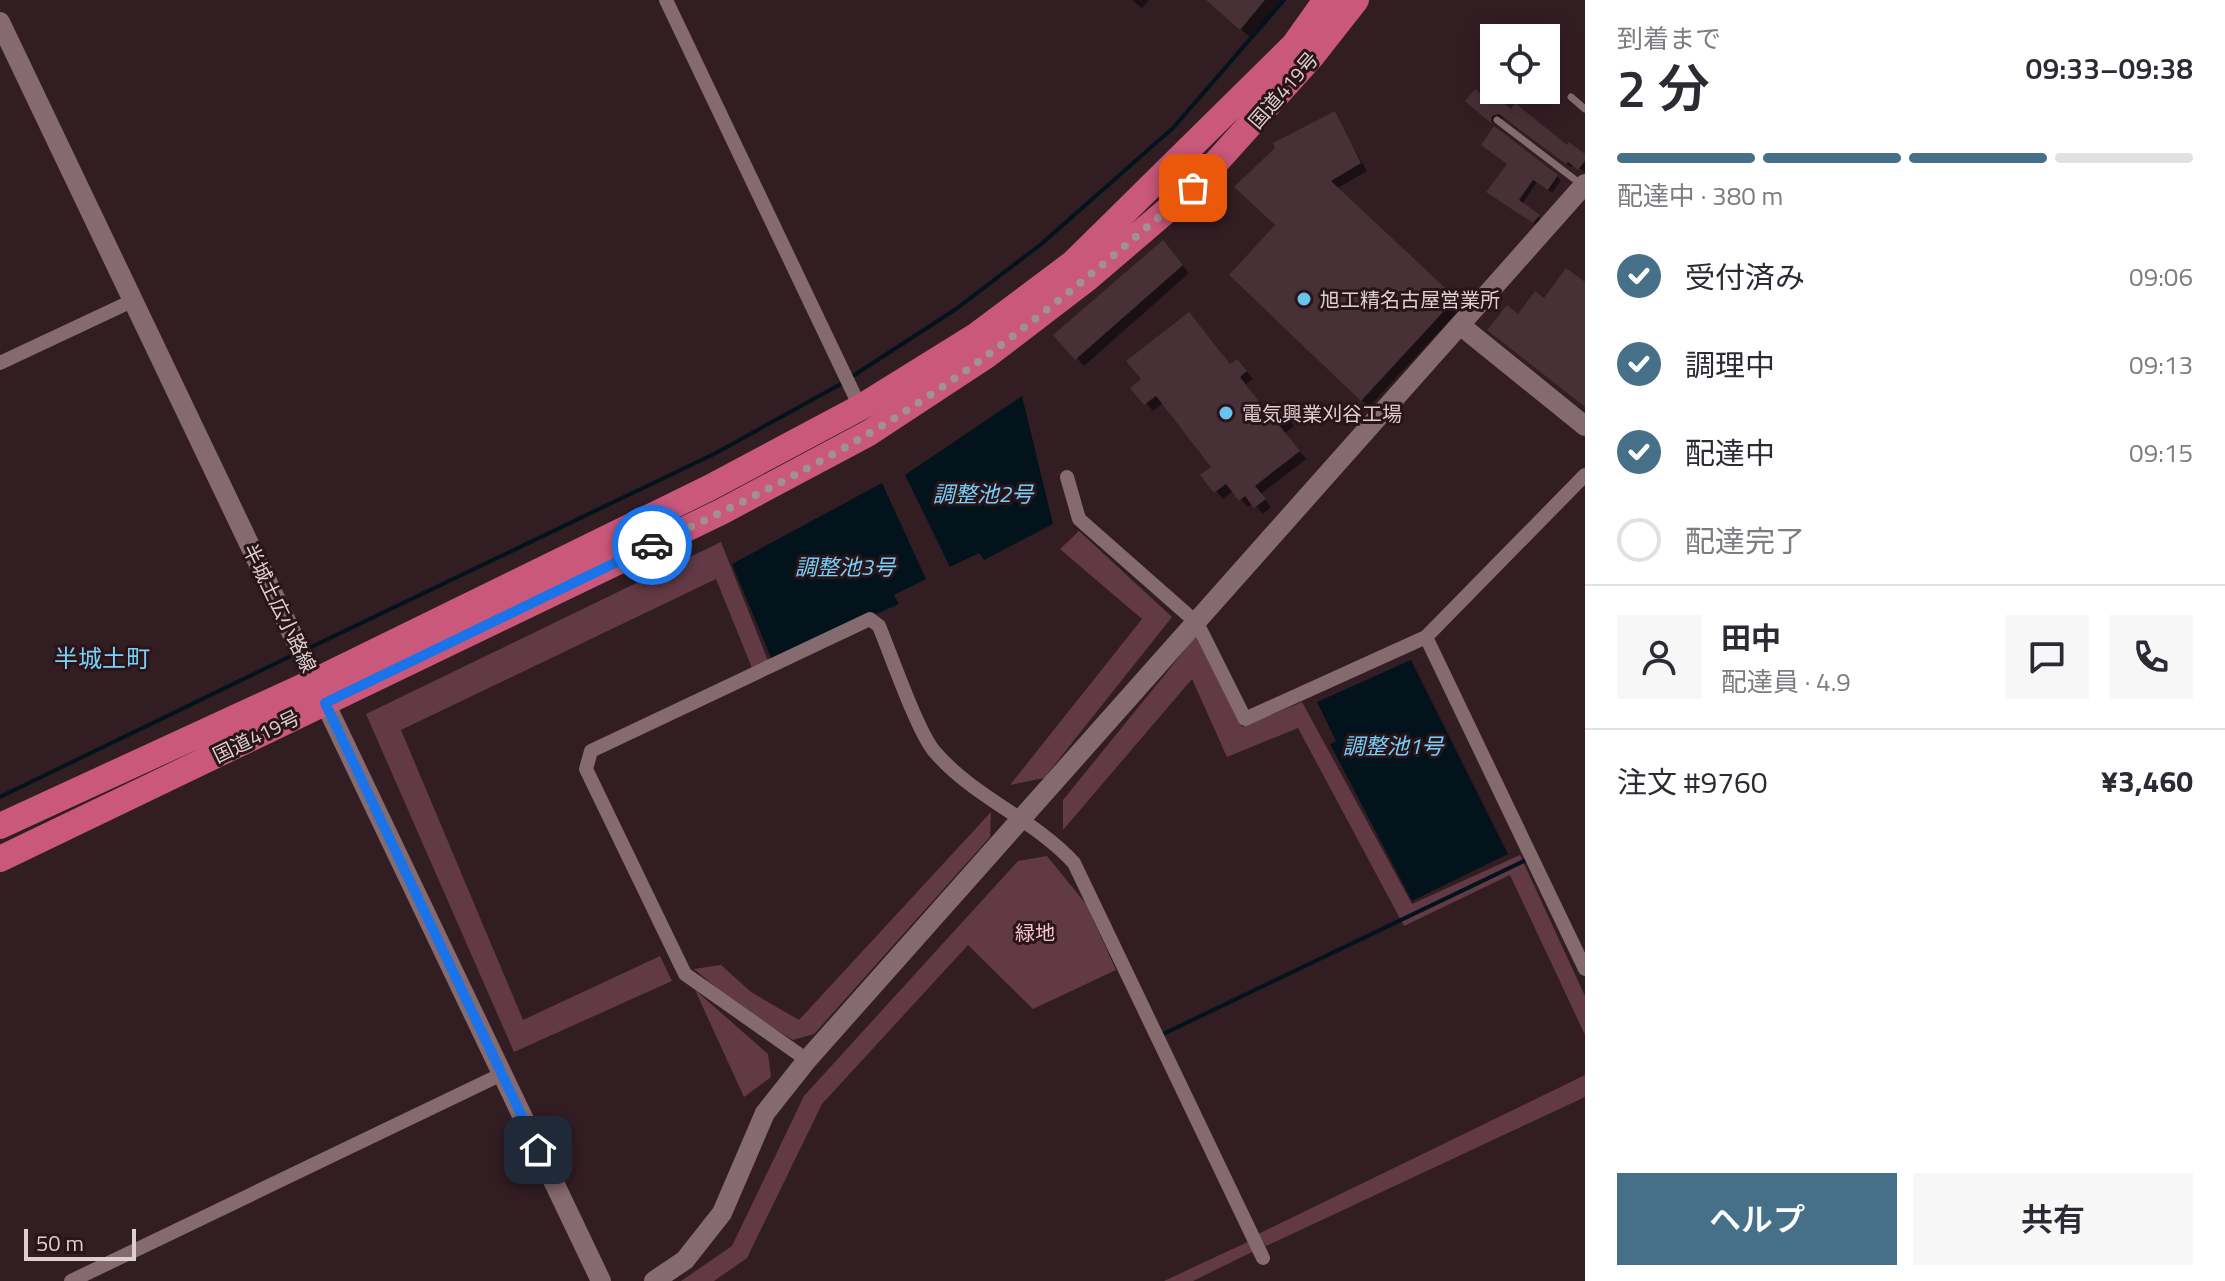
<!DOCTYPE html>
<html lang="ja">
<head>
<meta charset="utf-8">
<style>
  :root { --surface:#fff; --page:#f7f7f7; --text:#2b2b33; --muted:#7c7c81; --line:#e1e1e2; --accent:#467088 }
  body { margin:0; font-family:"Titillium Web","Noto Sans JP",sans-serif; background:var(--page); color:var(--text); height:100vh; display:flex; flex-direction:column; font-size:30px; white-space:nowrap }
  * { box-sizing:border-box; margin:0 }
  p { font-size:26px; color:var(--muted) }
  .icon { flex:none; width:44px; height:44px; fill:none; stroke:currentColor; stroke-width:2; stroke-linecap:round; stroke-linejoin:round }
  .map { position:relative; flex:1; overflow:hidden }
  .side { display:flex; flex-direction:column; background:var(--surface); width:640px }
  .side>* { flex:none }
  .tools { position:absolute; left:1480px; top:24px; display:grid; gap:16px }
  .tools a { display:grid; place-items:center; width:80px; height:80px; border-radius:0px; background:var(--surface); box-shadow:0 4px 20px #0003; font-size:40px }
  .scale { position:absolute; left:24px; bottom:20px; width:112px; box-sizing:border-box; padding-left:8px; border:4px solid #ddced1; border-top:0; font-size:22px; line-height:28px; white-space:nowrap; color:#ddced1; -webkit-text-stroke:6px #281419; paint-order:stroke }
  .pin { position:absolute; display:grid; place-items:center; width:68px; height:68px; color:#fff; margin:-34px; border-radius:16px; box-shadow:0 4px 12px #0006 }
  .courier { position:absolute; display:grid; place-items:center; width:80px; height:80px; margin:-40px; border:6px solid #1a73e8; border-radius:50%; background:#fff; color:#222; box-shadow:0 2px 10px #0007 }
  .overview em { font-style:normal; font-weight:600 }
  .overview div { display:flex; flex-direction:column-reverse }
  .overview { display:flex; align-items:center; justify-content:space-between; height:136px; padding:0 32px }
  h1 { font-size:52px; font-weight:600; line-height:60px }
  .bar { display:grid; grid-template-columns:repeat(4,1fr); gap:12px 8px; align-content:center; height:96px; padding:0 32px }
  .bar i { height:10px; border-radius:6px; background:var(--line) }
  .bar .active { background:var(--accent) }
  .bar p { grid-column:span 4 }
  .line { display:flex; align-items:center; gap:20px; padding:0 32px; border-top:2px solid var(--line) }
  .line div { flex:1 }
  .round { display:grid; place-items:center; flex:none; width:84px; height:84px; border-radius:0px; background:var(--page) }
  ol { padding:0 32px; list-style:none }
  li { display:flex; align-items:center; gap:24px; height:88px }
  li p { margin-inline-start:auto }
  li .icon { padding:8px; border-radius:50%; background:var(--accent); color:#fff; stroke-width:4 }
  li:last-child { color:var(--muted) }
  li i { width:44px; height:44px; border:4px solid var(--line); border-radius:50% }
  .cta { display:flex; gap:16px; margin-top:auto; padding:16px 32px }
  .cta a { flex:1; height:92px; border-radius:0px; background:var(--accent); color:#fff; font-size:32px; font-weight:600; line-height:92px; text-align:center }
  .cta a+a { background:var(--page); color:var(--text) }
  main { display:flex; flex:1; min-height:0 }
  .map>svg:first-child { display:block }
</style>
</head>
<body>
<main>
<div class="map">
<svg width="1585" height="1281" viewBox="0 0 1585 1281">
  <rect width="100%" height="100%" fill="#321d23"/>
  <path fill="#623a45" d="M1079,531L1172,617L1044,778L1010,785L1142,619L1060,549Z
    M721,542L768,661L752,668L716,579L401,730L523,1020L660,956L672,981L514,1052L366,714Z
    M1197,635L1242,727L1302,702L1412,904L1520,855L1585,996V1035L1510,875L1404,926L1298,728L1227,757L1192,679L1063,830V800Z
    M991,812L990,837L814,1034L793,1040L737,1005L694,969L721,965L751,992L799,1020Z
    M1047,856L1086,904L1116,970L1033,1009L968,945L822,1104L747,1258L714,1281H681L732,1246L804,1096L1018,861Z
    M695,990L768,1054L771,1077L744,1097Z
    M1585,1075V1097L1266,1246L1258,1234Z
    M1254,1239L1258,1249L1193,1281H1164Z"/>
  <path fill="#03131b" d="M1022,396L1053,524L984,560L979,553L950,567L905,475Z
    M882,483L926,579L894,595L899,604L772,660L732,564Z
    M1411,660L1508,854L1412,901L1330,744L1336,741L1317,702Z"/>
  <path fill="#0007" d="M1132,0H1149L1142,8Z
    M1207,0H1283L1251,38Z
    M1488,103L1585,156V171L1573,165L1571,167L1507,118L1496,119L1495,124L1472,105Z
    M1334,113L1367,171L1336,189L1462,307L1369,407L1232,274L1278,225Z
    M1495,129L1561,180L1552,193L1537,182L1522,204L1542,220L1538,226L1493,196L1509,164Z
    M1170,250L1189,273L1084,366L1056,335Z
    M1230,366L1244,369L1253,379L1245,385L1265,410L1281,411L1294,426L1285,433L1306,459L1261,494L1271,507L1263,514L1253,503L1248,507L1233,491L1223,499L1203,476L1214,467L1163,403L1153,411L1133,388Z"/>
  <g fill="none" stroke-linecap="round" stroke-linejoin="round">
    <path stroke="#03131b" stroke-width="4" d="M305,650L716,453L839,385L956,309L1040,245L1173,128L1284,0
      M0,797L293,655
      M1159,1036L1530,858"/>
  </g>
  <path fill="#473036" d="M1206,0H1265L1240,30Z
    M1475,89L1488,100L1492,94L1511,109L1515,103L1567,145L1569,142L1585,154V161L1578,170L1568,162L1566,164L1499,114L1492,116L1491,123L1465,101Z
    M1335,111L1361,163L1331,181L1456,298L1361,401L1229,275L1275,225L1234,187L1275,148L1273,143Z
    M1494,126L1558,175L1548,190L1533,180L1519,200L1540,215L1533,223L1486,192L1507,164L1481,145Z
    M1163,240L1183,265L1075,360L1053,335Z
    M1566,268L1585,282V407L1487,330L1507,305L1518,314L1535,291L1544,298Z
    M1189,312L1230,364L1237,359L1247,371L1240,377L1264,408L1274,401L1288,418L1279,425L1300,451L1255,486L1266,499L1254,508L1245,496L1239,501L1226,484L1214,493L1200,475L1211,467L1156,396L1144,405L1130,388L1141,379L1126,361Z"/>
  <g fill="none" stroke-linecap="round" stroke-linejoin="round">
    <path stroke="#856a70" stroke-width="7" d="M1571,97L1585,109
      M1497,120L1582,185"/>
    <path stroke="#856a70" stroke-width="14" d="M666,0L862,411
      M0,363L132,301
      M1067,477L1079,519L1197,623L1245,719L1426,637L1585,969
      M1426,637L1585,475
      M807,1060L685,974L586,769L591,751L870,619L879,626C891,655 917,730 934,751C973,797 1034,819 1074,863L1263,1258
      M71,1281L502,1074"/>
    <path stroke="#856a70" stroke-width="20" d="M0,22L601,1281
      M1460,325L1585,426
      M654,1281L685,1260L722,1213L765,1113L807,1060L1585,184"/>
    <path stroke="#c9587b" stroke-width="26" d="M0,826L315,681L709,488L861,407L977,335L1073,263L1294,45L1326,0
      M0,859L721,512L869,433L986,356L1088,278L1193,188L1312,56L1356,0"/>
  </g>
  <g fill="none" stroke-linecap="round" stroke-linejoin="round">
    <path stroke="#a19094" stroke-width="8" stroke-dasharray="0 14.4" d="M652,545C725,511 799,475 868,434C986,365 1090,276 1193,188"/>
    <path stroke="#1a73e8" stroke-width="10" d="M538,1150L325,703L652,545"/>
  </g>
  <g fill="#66c4ef" stroke="#281419" stroke-width="3">
    <circle cx="1304" cy="299" r="8"/>
    <circle cx="1226" cy="413" r="8"/>
  </g>
  <g text-anchor="middle" dominant-baseline="central" stroke-width="6" stroke-linejoin="round" paint-order="stroke">
    <g font-size="20" fill="#ddced1" stroke="#281419">
      <text transform="translate(1283 90) rotate(-49)">国道419号</text>
      <text transform="translate(280 608) rotate(64)">半城土広小路線</text>
      <text transform="translate(256 736) rotate(-26)">国道419号</text>
    </g>
    <g font-size="20" fill="#ddced1" stroke="#281419" text-anchor="start">
      <text x="1320" y="299">旭工精名古屋営業所</text>
      <text x="1242" y="413">電気興業刈谷工場</text>
    </g>
    <g font-size="20" fill="#f7c2ce" stroke="#281419">
      <text x="1035" y="932">緑地</text>
    </g>
    <g font-size="22" font-style="italic" fill="#75cff8" stroke="#281419">
      <text x="983" y="494">調整池2号</text>
      <text x="845" y="567">調整池3号</text>
      <text x="1393" y="746">調整池1号</text>
    </g>
    <g font-size="24" fill="#7ad0f7" stroke="#281419">
      <text x="102" y="658">半城土町</text>
    </g>
  </g>
</svg>
<div class="tools">
<a><svg class="icon" aria-label="locate" viewBox="0 0 24 24"><circle cx="12" cy="12" r="6"/><path d="M12 2v4M12 18v4M2 12h4M18 12h4"/></svg></a>
</div>
<div class="scale">50 m</div>
<div class="pin" style="left:1193px;top:188px;background:#ea580c"><svg class="icon" aria-label="bag" viewBox="0 0 24 24"><path d="M5 8h14l-1 12H6zM9 8a3 3 0 0 1 6 0"/></svg></div>
<div class="pin" style="left:538px;top:1150px;background:#1f2937"><svg class="icon" aria-label="home" viewBox="0 0 24 24"><path d="M3 11l9-7 9 7M6 9v11h12V9"/></svg></div>
<div class="courier" style="left:652px;top:545px"><svg class="icon" aria-label="car" viewBox="0 0 24 24"><path d="M5 17H2v-5l4-1 3-4h7l3 4 3 1v5h-3M9 17h6M6 11h13"/><circle cx="7" cy="17" r="2"/><circle cx="17" cy="17" r="2"/></svg></div>
</div>
<section class="side">
<div class="overview"><div><h1>2 分</h1><p>到着まで</p></div><em>09:33–09:38</em></div>
<div class="bar"><i class="active"></i><i class="active"></i><i class="active"></i><i></i><p>配達中 · 380 m</p></div>
<ol>
<li><svg class="icon" aria-label="check" viewBox="0 0 24 24"><path d="M5 12l5 5 9-10"/></svg>受付済み<p>09:06</p></li>
<li><svg class="icon" aria-label="check" viewBox="0 0 24 24"><path d="M5 12l5 5 9-10"/></svg>調理中<p>09:13</p></li>
<li><svg class="icon" aria-label="check" viewBox="0 0 24 24"><path d="M5 12l5 5 9-10"/></svg>配達中<p>09:15</p></li>
<li><i></i>配達完了</li>
</ol>
<div class="line" style="height:144px"><a class="round"><svg class="icon" aria-label="person" viewBox="0 0 24 24"><circle cx="12" cy="8" r="4"/><path d="M4 21q1-7 8-7t8 7"/></svg></a><div><b>田中</b><p>配達員 · 4.9</p></div><a class="round"><svg class="icon" aria-label="chat" viewBox="0 0 24 24"><path d="M4 5h16v11H9l-5 4z"/></svg></a><a class="round"><svg class="icon" aria-label="phone" viewBox="0 0 24 24"><path d="M5 4h4l2 5-3 2q2 4 5 5l2-3 5 2v4C11 20 4 13 5 4z"/></svg></a></div>
<div class="line" style="height:104px"><div>注文 #9760</div><b>¥3,460</b></div>
<div class="cta"><a>ヘルプ</a><a>共有</a></div>
</section>
</main>
</body>
</html>
